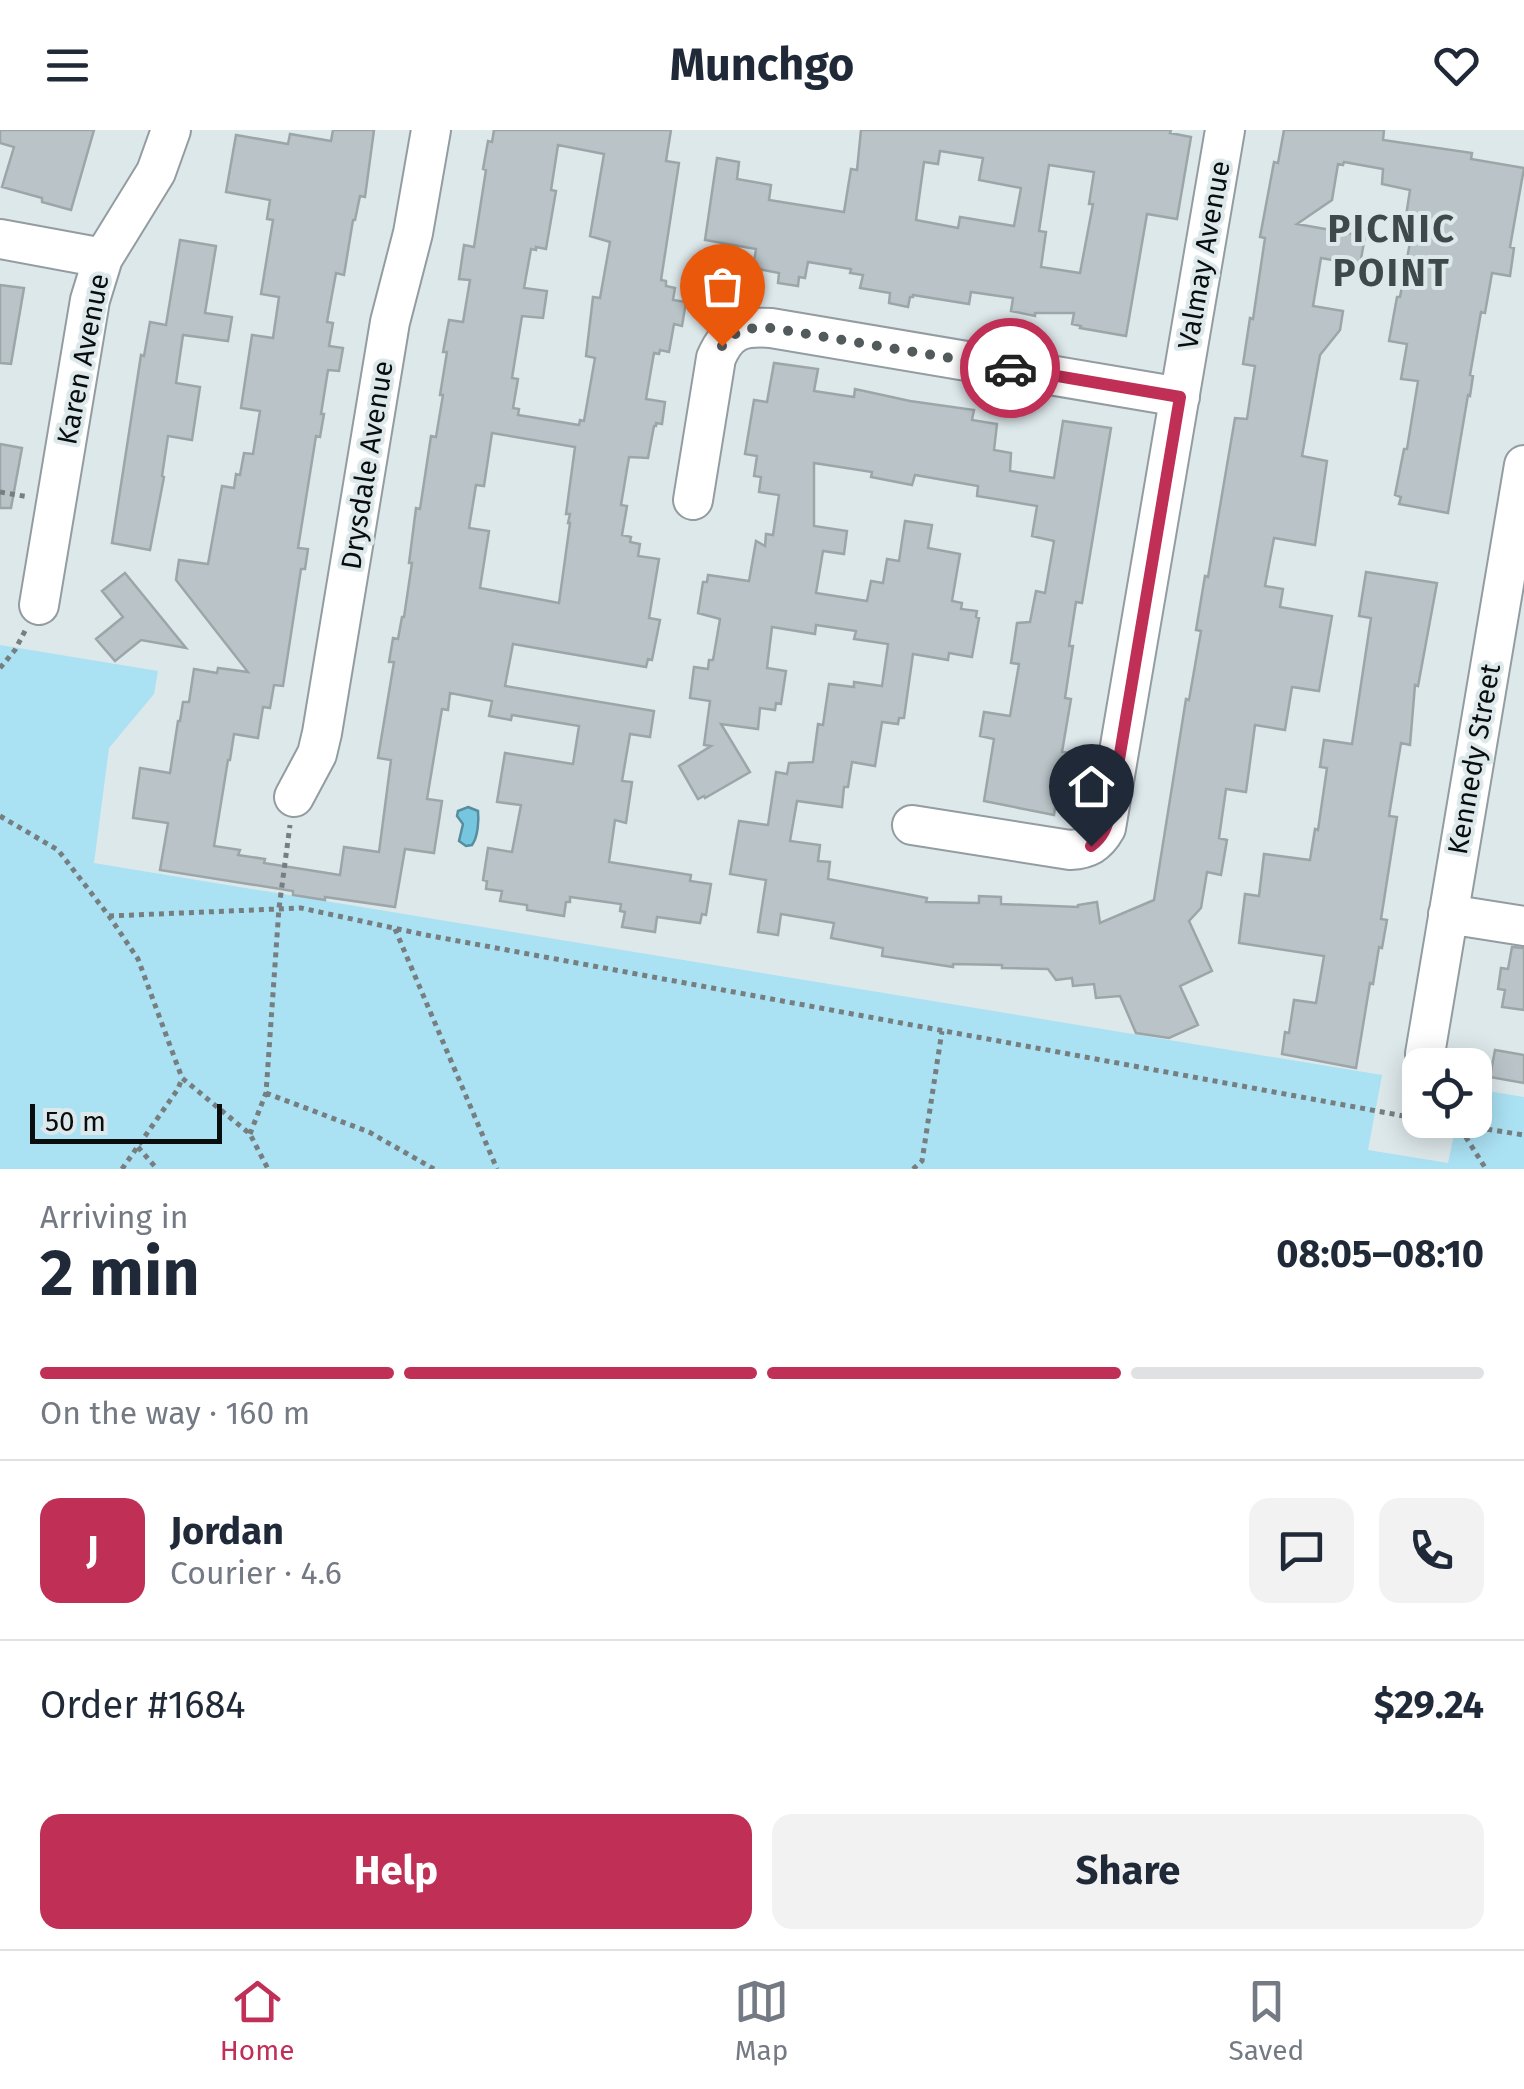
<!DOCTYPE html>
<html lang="en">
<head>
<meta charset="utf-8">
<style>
  :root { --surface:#fff; --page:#f2f2f3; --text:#1f2937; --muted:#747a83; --line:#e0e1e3; --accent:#bf2f56 }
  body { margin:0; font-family:"Fira Sans",sans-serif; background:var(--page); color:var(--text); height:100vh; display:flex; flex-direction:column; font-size:38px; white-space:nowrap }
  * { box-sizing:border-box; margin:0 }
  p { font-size:32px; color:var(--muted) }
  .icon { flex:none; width:55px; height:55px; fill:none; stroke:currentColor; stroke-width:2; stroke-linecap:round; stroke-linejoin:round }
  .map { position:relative; height:1039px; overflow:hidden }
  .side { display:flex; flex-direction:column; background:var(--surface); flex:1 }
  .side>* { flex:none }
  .controls { position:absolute; left:1402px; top:918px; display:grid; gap:20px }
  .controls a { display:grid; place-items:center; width:90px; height:90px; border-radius:20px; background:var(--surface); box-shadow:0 5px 25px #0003; font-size:50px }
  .scale { position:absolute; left:30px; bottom:25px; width:192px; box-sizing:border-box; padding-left:10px; border:5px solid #090d0e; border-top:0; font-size:28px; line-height:35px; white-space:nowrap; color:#090d0e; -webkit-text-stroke:8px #dde8eb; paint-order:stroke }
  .pin { position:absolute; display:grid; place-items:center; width:85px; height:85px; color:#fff; margin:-102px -42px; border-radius:50% 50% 50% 0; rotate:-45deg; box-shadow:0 0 10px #0007 }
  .pin .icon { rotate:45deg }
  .courier { position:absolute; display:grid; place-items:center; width:100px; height:100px; margin:-50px; border:8px solid #bf2f56; border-radius:50%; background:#fff; color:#222; box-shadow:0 2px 12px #0007 }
  .headline em { font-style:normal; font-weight:700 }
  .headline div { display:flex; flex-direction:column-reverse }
  .headline { display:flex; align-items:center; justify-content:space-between; height:170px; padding:0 40px }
  h1 { font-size:65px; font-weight:700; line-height:75px }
  .bar { display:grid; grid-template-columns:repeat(4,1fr); gap:15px 10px; align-content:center; height:120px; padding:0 40px }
  .bar i { height:12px; border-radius:8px; background:var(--line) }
  .bar .active { background:var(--accent) }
  .bar p { grid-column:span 4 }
  .line { display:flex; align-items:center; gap:25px; padding:0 40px; border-top:2px solid var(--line) }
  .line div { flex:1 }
  .round { display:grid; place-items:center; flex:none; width:105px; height:105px; border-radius:20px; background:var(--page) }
  .primary-button { display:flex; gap:20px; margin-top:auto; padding:20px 40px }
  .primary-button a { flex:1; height:115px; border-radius:20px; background:var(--accent); color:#fff; font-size:40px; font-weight:700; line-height:115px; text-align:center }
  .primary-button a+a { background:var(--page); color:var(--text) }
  header { display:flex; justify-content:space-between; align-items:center; height:130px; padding:0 40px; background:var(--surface); font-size:45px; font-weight:700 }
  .dock { display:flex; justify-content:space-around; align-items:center; height:140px; border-top:2px solid var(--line); background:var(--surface); font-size:28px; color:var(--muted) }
  .dock a { display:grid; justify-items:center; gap:5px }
  .dock .active { color:var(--accent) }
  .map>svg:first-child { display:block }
</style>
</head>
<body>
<header><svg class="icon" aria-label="menu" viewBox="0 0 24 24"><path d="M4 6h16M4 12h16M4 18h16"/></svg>Munchgo<svg class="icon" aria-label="heart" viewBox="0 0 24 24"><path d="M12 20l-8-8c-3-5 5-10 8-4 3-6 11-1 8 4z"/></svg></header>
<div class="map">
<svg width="1524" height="1039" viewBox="0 0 1524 1039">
  <rect width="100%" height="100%" fill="#dde8eb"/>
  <path fill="#aae1f3" d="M0,515L158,541L154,564L109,618L94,733L1382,945L1368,1020L1448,1033L1457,990H1475V959L1524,967V1039H0Z"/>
  <path fill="#77c6df" stroke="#568ea0" stroke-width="2.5" d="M468,677L478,681C479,690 478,707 472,715L466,716L459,711L463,694L457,686L458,681Z"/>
  <path fill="#bac4c8" stroke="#9ca6a9" stroke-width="2.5" fill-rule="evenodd" d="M0,0H94L71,80L42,72V68L2,57L14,17L0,13Z
    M333,0H374L365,67L360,66L355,90H353L344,145L336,143L327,192L333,193L329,216L343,218L339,241L328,240L321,284H324L320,307L316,306L298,418L308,419L305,439H301L283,556L274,555L270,578L263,577L258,608L234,604L230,630H228L214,716L240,720L238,725L265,729L264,733L340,745L344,717L379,722L391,630L378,628L394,532H389L393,508L398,509L402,487H404L412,433H409L416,378L420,379L431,306L436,307L443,265H440L447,222H443L449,190L463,192L470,150L459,149L464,115L474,117L486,40L483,39L488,11L492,12L494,0H671L666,31L679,33L661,150L666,151V156L675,158L673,170L686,172L682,196L674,194L669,222L660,220L659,224L654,223L646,269L665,272L662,294L656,293V296H654L648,328L629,327L621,375L627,376L622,405L631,407L630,412L640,414L638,426L659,429L649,488L660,490L652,530L648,529L646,537L513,514L505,556L654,581L650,607L630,604L622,651L632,652L626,693L615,690L609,732L691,745L690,751L711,754L706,785L702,784L700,793L657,787L655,802L622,797L625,782L620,781L621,774L570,767V772H566L564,786L527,780V775L500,771L502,761L486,759L487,751L483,750L488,718L512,722L521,675L497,672L505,623L573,634L579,596L512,585L511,590L489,586L492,571L450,563L448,580L442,579L427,669L442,671L434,723L405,719L395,777L325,767V770L293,765V761L160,740L168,693L133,688L140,638L170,643L178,591H180L183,572H189L194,539L217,543L218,538L248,542L176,450L179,430L208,434L222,356L234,358L236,344L240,345L244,323L253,324L260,281L241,278L252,205L273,208L279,167L261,164L273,90L267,89L270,70L226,62L236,5L288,14L290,4L331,11ZM558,15L604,24L590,106L610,112L600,168L593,167L586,226L595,228L584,291L580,290L579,295L518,285L519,279L513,278L518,249L512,248L522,186L543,188L547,161L524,158L531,119L536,120V117L546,119L556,61L551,60ZM492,303L575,317L566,384H570L568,393H570L559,473L480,458L489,401L469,398L476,355L484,356Z
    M861,0H1171L1170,3L1191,7L1177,89L1147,84L1126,206L1080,198L1081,196L1072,194L1074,183H1035V186L1011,181L1013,168L971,162L969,174L913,165V167H910L908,177L889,173L890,163L860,158L863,145L850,143L851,139L808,132L805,148L799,147L798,156L778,153L779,143L753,138L756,119L705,110L717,28L739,32L737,49L771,55L769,70L844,82L851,39L857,40ZM940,21L983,28L979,50L1021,58L1014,96L960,87L958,98L916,90L924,32L938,34ZM1049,35L1094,42L1089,74H1093L1080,143L1041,137L1046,102L1039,101Z
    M1284,0H1384L1383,10L1472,23L1471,29L1524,38L1510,117L1514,118L1510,146L1492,143L1485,183L1481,182L1470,245L1473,246L1470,266L1468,265L1448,383L1399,374L1401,367L1395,365L1404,319H1407L1418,251L1401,249L1407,214L1389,211L1397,167H1400L1411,107L1403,106L1410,60L1382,54L1383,39L1344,32L1343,35L1338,34L1332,70L1297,94L1365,106L1360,135L1321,128L1313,176L1343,181L1340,200L1320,225L1302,326L1327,331L1315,415L1274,408L1265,456L1283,459L1280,477L1332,486L1319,561L1292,557L1285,600L1255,595L1246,662L1226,659L1219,708L1227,710L1221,745L1207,742L1201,778L1189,791L1212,841L1180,856L1198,895L1169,908L1136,903L1120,866L1096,868L1094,854L1073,856L1072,848L1056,850L1048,839L1002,838V835L953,834V837L882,826L883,818L831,808L834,793L781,784L778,805L758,802L766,750L730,744L739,691L768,695L776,642L787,644L789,633L813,632L818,594L823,595L829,554L854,557V552L882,556L888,514L854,509L856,501L816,495L815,504L772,497L767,538L786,541L781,574L776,573L775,580L760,578L758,599L721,594L750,642L705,668L704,666L698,669L679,636L711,616L704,615L710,571L690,568L694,537L708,539L709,530H713L720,489L698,483L703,452H707L708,445L749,451L756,411L765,416L766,404L773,405L779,365L759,362L761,347L754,346L757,326L745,324L754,270L767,272L774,233L818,239L814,261L854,267L855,259L910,271L974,280L972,290L997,294L994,320L1011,323L1010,341L1054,348L1063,291L1111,298L1082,473L1076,472L1069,516H1073L1065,568L1071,569L1062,622L1071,623L1067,651H1065L1062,665L1057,664L1054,685L984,671L994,609L980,606L984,582L1010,586L1019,534L1011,533L1017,493L1030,492L1036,461L1045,463L1054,411L1032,406L1037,376L977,366L978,356L915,345L912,355L871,347L872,342L814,333V396L847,401L844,424L823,421L816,463L867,471L871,451L883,453L887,429L899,431L905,391L932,395L928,418L960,424L952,471L962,473L961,479L977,481L976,487L979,488L972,527L949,523L948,530L913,524L904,588H899L898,594L882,592L875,636L852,632L848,657H844L842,677L797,671L790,711L820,715L818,731L830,732L828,749L927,768L926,772L979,773V766L1001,767V774L1078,777V775L1097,772L1100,793L1154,770L1186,569L1189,570L1201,501L1196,500L1205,446L1208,447L1235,288L1247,289L1255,236L1243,234L1250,188L1253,189L1265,108L1260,107L1274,32L1278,33Z
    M180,110L216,116L205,183L232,187L228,211L183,205L176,253L200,257L192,310L168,306L162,346L164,347L150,420L112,413L141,225L144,226L150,192L166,195Z
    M0,155L24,158L11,234L0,233Z
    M0,314L22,318L11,378H0Z
    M1366,442L1437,453L1418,556L1415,555L1410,615L1401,613L1389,686L1397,687L1381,789L1387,790L1382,818L1379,817L1373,854L1370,853L1356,938L1282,924L1285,902L1289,903L1294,870L1316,873L1324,826L1239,813L1245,764L1259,766L1264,724L1310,730L1315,699L1318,700L1327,638L1320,637L1324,610L1352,614L1371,488L1359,486Z
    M125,443L186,518L141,510L115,531L96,509L123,487L102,461Z
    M1512,817L1524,818V880L1502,877L1505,860L1498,859L1501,838L1508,839Z
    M1495,920L1524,925V953L1490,947Z"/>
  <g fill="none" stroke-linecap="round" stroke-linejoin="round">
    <g stroke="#939ca0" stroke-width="42">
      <path id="minor" d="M0,109L103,128
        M693,370L716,228C728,200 742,196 771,198L1180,267
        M39,475L90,170L103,128L156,42L171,0
        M294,667L317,624L322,603L390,192L413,103L431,0
        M912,695L1070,720C1088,719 1097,714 1106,698L1225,0
        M1448,784L1524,796
        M1425,924L1524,335"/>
    </g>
    <path stroke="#767e80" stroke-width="5" stroke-dasharray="5 5" stroke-linecap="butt" d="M0,362L29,367
      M0,538L15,520L26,499
      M0,686L58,720L109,786L138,829L182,948
      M109,786L301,778L426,805L1420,989
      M395,799L497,1039
      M266,963L369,1002L434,1039
      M1428,990L1524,1005
      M1455,990L1486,1039
      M250,1004L266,963L279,778L290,695
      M138,1017L157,1039
      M122,1039L178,959L182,948L250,1004L268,1039
      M913,1039L922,1031L942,901"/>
    <use href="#minor" stroke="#fff" stroke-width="38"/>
  </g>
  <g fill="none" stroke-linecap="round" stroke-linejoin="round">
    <path stroke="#535a5b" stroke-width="10" stroke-dasharray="0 18" d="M722,216C736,199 749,197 771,198L1010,238"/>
    <path stroke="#bf2f56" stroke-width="12" d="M1010,238L1180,267L1110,683C1107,697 1103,707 1091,716"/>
  </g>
  <g text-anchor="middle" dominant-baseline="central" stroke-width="8" stroke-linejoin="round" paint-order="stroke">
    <g font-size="28" fill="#090d0e" stroke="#dde8eb">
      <text transform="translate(1204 125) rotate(-80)">Valmay Avenue</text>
      <text transform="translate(83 229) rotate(-79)">Karen Avenue</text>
      <text transform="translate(367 335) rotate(-81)">Drysdale Avenue</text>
      <text transform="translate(1474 629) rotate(-80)">Kennedy Street</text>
    </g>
    <g font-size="38" font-weight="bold" letter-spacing="2.5" fill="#3f484b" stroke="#dde8eb">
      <text x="1392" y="99">PICNIC<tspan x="1392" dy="44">POINT</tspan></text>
    </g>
  </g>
</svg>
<div class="controls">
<a><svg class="icon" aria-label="locate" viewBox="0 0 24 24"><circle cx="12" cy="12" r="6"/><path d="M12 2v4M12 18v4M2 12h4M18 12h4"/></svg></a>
</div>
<div class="scale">50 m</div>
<div class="pin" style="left:722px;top:216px;background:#ea580c"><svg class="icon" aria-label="bag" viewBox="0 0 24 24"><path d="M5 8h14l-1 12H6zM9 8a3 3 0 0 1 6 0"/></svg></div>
<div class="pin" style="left:1091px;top:716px;background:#1f2937"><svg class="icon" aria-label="home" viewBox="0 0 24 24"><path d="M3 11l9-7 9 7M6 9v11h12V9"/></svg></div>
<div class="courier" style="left:1010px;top:238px"><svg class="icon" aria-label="car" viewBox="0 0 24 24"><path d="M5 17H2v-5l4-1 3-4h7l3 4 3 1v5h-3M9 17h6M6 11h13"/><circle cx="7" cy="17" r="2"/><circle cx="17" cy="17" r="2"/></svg></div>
</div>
<section class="side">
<div class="headline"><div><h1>2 min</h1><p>Arriving in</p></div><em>08:05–08:10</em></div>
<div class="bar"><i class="active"></i><i class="active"></i><i class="active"></i><i></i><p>On the way · 160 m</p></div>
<div class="line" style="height:180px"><b class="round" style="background:var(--accent);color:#fff">J</b><div><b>Jordan</b><p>Courier · 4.6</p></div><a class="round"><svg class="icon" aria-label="chat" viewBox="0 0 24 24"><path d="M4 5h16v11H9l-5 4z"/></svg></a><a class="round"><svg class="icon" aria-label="phone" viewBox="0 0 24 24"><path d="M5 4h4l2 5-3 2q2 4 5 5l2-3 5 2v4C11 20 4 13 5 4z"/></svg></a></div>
<div class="line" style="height:130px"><div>Order #1684</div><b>$29.24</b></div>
<div class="primary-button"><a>Help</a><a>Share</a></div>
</section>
<nav class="dock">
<a class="active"><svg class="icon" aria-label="home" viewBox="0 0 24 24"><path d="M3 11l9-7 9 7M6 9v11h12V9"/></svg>Home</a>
<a><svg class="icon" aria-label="map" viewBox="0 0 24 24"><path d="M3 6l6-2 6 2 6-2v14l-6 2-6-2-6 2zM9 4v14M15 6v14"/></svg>Map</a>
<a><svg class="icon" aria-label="saved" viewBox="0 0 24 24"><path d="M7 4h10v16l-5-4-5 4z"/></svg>Saved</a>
</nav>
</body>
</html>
